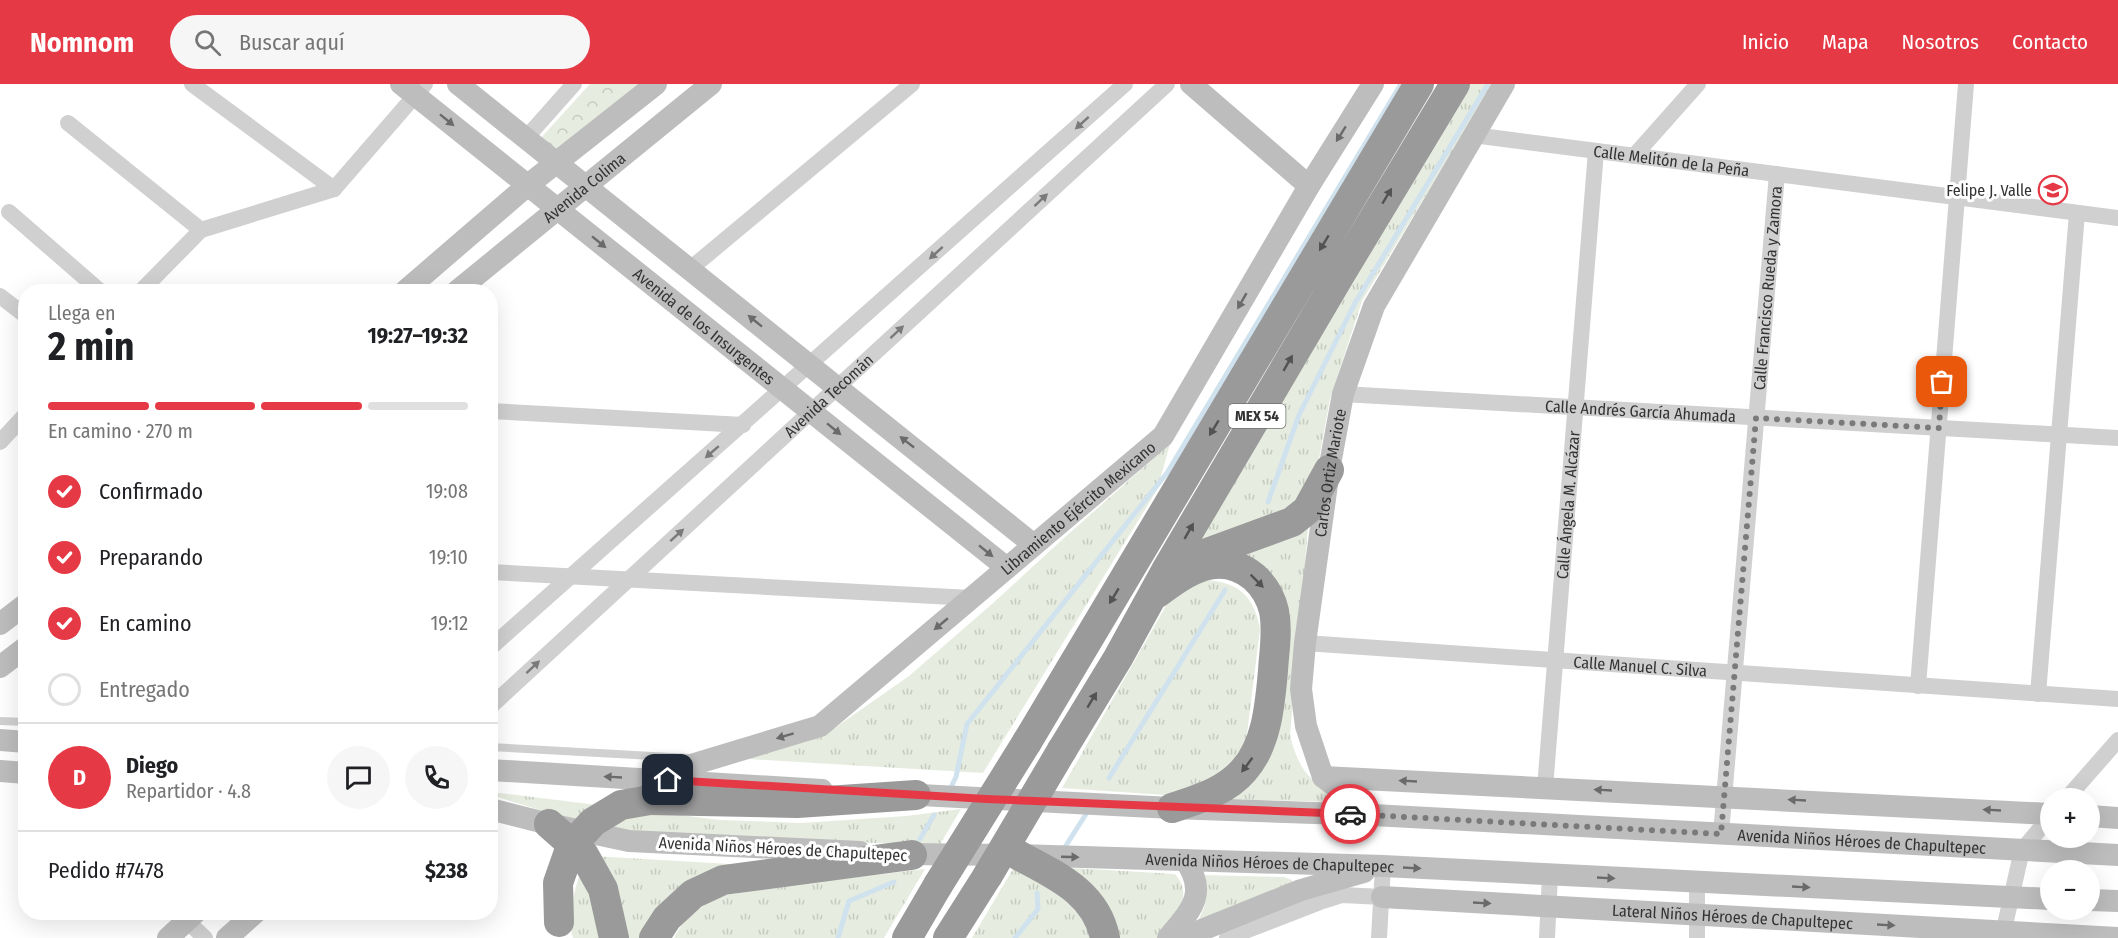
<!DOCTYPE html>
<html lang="es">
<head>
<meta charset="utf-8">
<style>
  :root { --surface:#fff; --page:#f6f6f6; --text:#202124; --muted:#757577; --line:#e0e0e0; --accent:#e63946 }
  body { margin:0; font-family:"Fira Sans Condensed",sans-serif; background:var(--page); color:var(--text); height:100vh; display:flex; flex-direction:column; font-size:22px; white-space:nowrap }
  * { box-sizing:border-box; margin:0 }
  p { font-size:20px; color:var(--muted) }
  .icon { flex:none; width:33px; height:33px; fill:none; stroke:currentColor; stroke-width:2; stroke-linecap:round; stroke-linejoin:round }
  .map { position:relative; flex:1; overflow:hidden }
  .sheet { position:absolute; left:18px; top:200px; width:480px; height:636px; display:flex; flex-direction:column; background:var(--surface); border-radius:24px; box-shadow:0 6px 24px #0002 }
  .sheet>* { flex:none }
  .tools { position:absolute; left:2040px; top:704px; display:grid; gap:12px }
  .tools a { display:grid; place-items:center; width:60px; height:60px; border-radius:50%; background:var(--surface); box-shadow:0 6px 24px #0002; font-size:30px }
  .pin { position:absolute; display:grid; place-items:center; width:51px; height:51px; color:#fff; margin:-26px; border-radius:12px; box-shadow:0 3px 9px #0006 }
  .courier { position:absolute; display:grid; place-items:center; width:60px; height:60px; margin:-30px; border:4px solid #e63946; border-radius:50%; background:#fff; color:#222; box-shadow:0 2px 8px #0007 }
  .head em { font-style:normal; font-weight:700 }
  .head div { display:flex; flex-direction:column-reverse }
  .head { display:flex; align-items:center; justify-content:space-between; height:102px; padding:0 30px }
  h1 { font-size:39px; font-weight:700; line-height:45px }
  .bar { display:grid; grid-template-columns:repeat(4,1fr); gap:9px 6px; align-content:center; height:72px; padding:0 30px }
  .bar i { height:8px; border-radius:4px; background:var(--line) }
  .bar .selected { background:var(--accent) }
  .bar p { grid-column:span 4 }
  .line { display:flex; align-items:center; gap:15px; padding:0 30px; border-top:2px solid var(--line) }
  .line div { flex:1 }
  .round { display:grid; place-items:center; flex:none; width:63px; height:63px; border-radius:32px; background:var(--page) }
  ol { padding:0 30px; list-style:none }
  li { display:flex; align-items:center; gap:18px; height:66px }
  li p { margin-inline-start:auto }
  li .icon { padding:6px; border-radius:50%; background:var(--accent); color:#fff; stroke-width:4 }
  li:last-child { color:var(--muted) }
  li i { width:33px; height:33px; border:3px solid var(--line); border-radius:50% }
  header { display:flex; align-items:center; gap:36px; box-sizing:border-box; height:84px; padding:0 30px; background:var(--accent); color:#fff }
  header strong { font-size:28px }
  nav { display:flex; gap:33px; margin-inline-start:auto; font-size:21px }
  .search { width:420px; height:54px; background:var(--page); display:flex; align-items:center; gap:15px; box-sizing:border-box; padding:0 21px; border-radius:33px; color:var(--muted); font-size:22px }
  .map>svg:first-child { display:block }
</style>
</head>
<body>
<header>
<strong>Nomnom</strong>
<div class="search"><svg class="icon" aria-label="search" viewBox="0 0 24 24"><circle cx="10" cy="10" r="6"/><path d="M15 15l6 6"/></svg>Buscar aquí</div>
<nav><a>Inicio</a><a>Mapa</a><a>Nosotros</a><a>Contacto</a></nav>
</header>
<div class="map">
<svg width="2118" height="854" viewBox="0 0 2118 854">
  <defs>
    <pattern id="grass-tufts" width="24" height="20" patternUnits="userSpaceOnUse" patternTransform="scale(1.5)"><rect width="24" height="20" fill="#e6ecdf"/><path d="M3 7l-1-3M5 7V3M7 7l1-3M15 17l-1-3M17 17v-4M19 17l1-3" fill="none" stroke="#c6cbc0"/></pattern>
    <pattern id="park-crowns" width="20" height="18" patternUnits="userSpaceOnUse" patternTransform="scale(1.5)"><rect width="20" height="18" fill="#e6ecdf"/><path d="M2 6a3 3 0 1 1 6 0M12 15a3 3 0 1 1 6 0" fill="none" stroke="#c6cbc0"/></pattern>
  </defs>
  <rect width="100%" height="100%" fill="#fff"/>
  <path fill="url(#grass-tufts)" d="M1466,0H1493L1362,217L1330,315L1316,391L1296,424L1188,468Z
    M1170,360L1157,406L983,689L748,675L829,648L909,592L992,520L1064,454Z
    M1308,444L1290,651C1299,688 1310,696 1341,718L1223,715L1287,557L1235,477L1255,458Z
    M1207,496C1239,499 1254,512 1260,545L1247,650L1241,670L1230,684L1185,708L1165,711L1062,704L1167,520L1178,508Z
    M491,708L720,736L802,739L906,732L961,725L939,762L637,748L566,734L491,711Z
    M592,772L764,782L646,854H624Z
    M1054,783L1175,790C1196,814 1172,834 1157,854H1114Z
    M581,785L589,795L603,854H573C566,832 575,807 581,785Z
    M925,785L884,854H674C687,828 706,819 732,808Z
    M1013,785L1069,812L1093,854H972Z
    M1203,791L1284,793L1292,796V800L1195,841C1206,825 1209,810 1203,791Z"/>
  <path fill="url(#park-crowns)" d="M590,0H645L557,72L538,57Z"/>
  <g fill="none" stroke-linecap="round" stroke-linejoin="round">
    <path stroke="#cfe2ee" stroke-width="5" d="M1268,418L1299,331L1355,219L1488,0
      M1109,694L1225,506
      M952,701L956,693L967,640L1167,389L1401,0
      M920,755L934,731
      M1065,763L1088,727
      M838,854L849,817L894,798
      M1015,854L1038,825L1037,809"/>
    <path stroke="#d0d0d0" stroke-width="8" d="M0,637L26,638
      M490,663L689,674"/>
    <g stroke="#d0d0d0" stroke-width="16">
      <path d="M192,0L334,105"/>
      <path d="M68,39L201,146"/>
      <path id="s1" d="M1473,51L2118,134"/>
      <path d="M526,54L574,0"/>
      <path d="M1634,72L1698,0"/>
      <path d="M334,105L425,0"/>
      <path d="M9,128L100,207"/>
      <path d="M690,185L912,0"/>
      <path d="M141,207L201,146L334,105"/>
      <path d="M0,212L26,232"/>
      <path id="s2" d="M1343,310L2118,354"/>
      <path d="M490,327L743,341"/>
      <path d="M0,358L26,330"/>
      <path d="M490,488L971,514"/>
      <path id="s3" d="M1305,559L2118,615"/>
      <path d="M490,564L1125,0"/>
      <path d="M1918,602L1966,0"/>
      <path d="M2038,610L2077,129"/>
      <path id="s4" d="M490,623L1167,0"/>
      <path id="s5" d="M1545,704L1596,67"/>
      <path d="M2067,714L2118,656"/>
      <path id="s6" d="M1721,750L1777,90"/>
      <path d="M187,837L205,854"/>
      <path d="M1227,854L1320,818L1342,811L1382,813"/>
      <path d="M1379,854L1383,782"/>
      <path d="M1547,854L1550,791"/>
      <path d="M1697,854V798"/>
      <path d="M2002,854L2022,766L2050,733"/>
    </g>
    <g stroke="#bdbdbd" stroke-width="22">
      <path id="s7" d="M401,0L1007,484"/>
      <path d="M458,0L1034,461"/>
      <path d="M1191,0L1309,102"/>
      <path d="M405,207L528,101L656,0"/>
      <path id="s8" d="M457,207L711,0"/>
      <path d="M0,540L26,520"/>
      <path d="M0,583L26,563"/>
      <path d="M0,656L26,658"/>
      <path d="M490,686L822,706"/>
      <path d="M0,687L26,689"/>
      <path id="s9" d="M658,691L820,642L1163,352L1309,102L1373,0"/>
      <path d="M1323,693L2050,730"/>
      <path id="s10" d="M900,710L1172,724L1373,731L2118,771"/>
      <path d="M490,725L549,740L629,757L860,768"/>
      <path id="s11" d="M1373,731L1323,693L1306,642L1301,605L1305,559L1329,386L1343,310L1374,222L1504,0"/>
      <path d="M2090,732L2118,734"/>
      <path id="s12" d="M896,770L1018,771L1383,782L2050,815"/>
      <path id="s13" d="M1382,813L2118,854"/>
      <path d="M2090,816L2118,817"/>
      <path d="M168,854L196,828"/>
      <path d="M227,854L256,828"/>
      <path d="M1168,854C1190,827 1209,810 1185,776"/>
      <path d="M1182,854L1301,806L1364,788"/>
    </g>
    <path stroke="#9a9a9a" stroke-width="30" d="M1196,473L1292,438L1307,426L1329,386
      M1156,510C1186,488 1218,464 1254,493C1264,502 1271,514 1274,527C1278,547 1274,568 1273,587C1270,620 1267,660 1244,686C1225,708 1198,715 1172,724
      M1027,658L1419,0
      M1062,666L1118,574L1168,483L1340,191L1455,0
      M650,716L797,719L916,711
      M549,740L584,771L603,805L614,854
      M1018,771C1055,791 1096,808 1105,854
      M654,854L667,834L693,810L723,796L912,771
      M907,854L938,801
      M948,854L988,791"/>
    <path stroke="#9a9a9a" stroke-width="30" d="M988,791L1062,666
      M938,801L1027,658
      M559,838L558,799L571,762L593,738L621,721L650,716"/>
  </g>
  <defs><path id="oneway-solid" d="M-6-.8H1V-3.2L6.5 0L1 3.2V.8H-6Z" transform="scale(1.5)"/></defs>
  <g fill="#6a6a6a">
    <use href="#oneway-solid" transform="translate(447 36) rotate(39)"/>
    <use href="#oneway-solid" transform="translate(1341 50) rotate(122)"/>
    <use href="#oneway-solid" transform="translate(599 158) rotate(39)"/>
    <use href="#oneway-solid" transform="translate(1242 217) rotate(120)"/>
    <use href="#oneway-solid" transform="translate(755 237) rotate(-141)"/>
    <use href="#oneway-solid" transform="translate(834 345) rotate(39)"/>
    <use href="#oneway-solid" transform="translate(907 358) rotate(-142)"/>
    <use href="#oneway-solid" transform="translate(986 467) rotate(39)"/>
    <use href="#oneway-solid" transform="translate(941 540) rotate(140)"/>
    <use href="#oneway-solid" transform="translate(785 652) rotate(163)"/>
    <use href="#oneway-solid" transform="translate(613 693) rotate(-177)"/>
    <use href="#oneway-solid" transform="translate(1408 697) rotate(-177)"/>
    <use href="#oneway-solid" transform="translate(1603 706) rotate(-177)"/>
    <use href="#oneway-solid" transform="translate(1797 716) rotate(-177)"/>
    <use href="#oneway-solid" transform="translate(1992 726) rotate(-177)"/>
    <use href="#oneway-solid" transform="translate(1070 773) rotate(2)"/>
    <use href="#oneway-solid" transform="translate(1412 784) rotate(3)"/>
    <use href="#oneway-solid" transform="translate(1606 794) rotate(3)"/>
    <use href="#oneway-solid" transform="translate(1801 803) rotate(3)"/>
    <use href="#oneway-solid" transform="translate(1482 819) rotate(3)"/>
    <use href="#oneway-solid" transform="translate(1886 841) rotate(3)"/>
  </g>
  <g fill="#7a7a7a">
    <use href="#oneway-solid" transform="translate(1082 39) rotate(138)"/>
    <use href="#oneway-solid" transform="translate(1041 116) rotate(-43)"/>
    <use href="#oneway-solid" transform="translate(936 169) rotate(138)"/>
    <use href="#oneway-solid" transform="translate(897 248) rotate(-43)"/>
    <use href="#oneway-solid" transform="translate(712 368) rotate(139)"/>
    <use href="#oneway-solid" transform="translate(677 451) rotate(-42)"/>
    <use href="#oneway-solid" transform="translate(533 583) rotate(-43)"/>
  </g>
  <g fill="#525252">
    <use href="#oneway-solid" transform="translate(1387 112) rotate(-59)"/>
    <use href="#oneway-solid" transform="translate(1324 159) rotate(121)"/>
    <use href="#oneway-solid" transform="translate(1288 279) rotate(-60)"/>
    <use href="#oneway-solid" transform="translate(1214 344) rotate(121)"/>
    <use href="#oneway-solid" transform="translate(1189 447) rotate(-60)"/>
    <use href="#oneway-solid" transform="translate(1257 497) rotate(45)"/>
    <use href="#oneway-solid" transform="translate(1114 512) rotate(121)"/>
    <use href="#oneway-solid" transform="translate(1092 616) rotate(-59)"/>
    <use href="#oneway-solid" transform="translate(1247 681) rotate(127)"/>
  </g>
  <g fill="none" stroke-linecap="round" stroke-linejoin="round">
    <path stroke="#7a7a7a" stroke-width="6" stroke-dasharray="0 10.8" d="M1350,730L1721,750L1756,334L1939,344L1942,298"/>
    <path stroke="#e63946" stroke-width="8" d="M668,696L986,715L1350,730"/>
  </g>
  <defs>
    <g id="school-ring" transform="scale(1.5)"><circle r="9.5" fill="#fff" stroke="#e63946" stroke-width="1.5"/><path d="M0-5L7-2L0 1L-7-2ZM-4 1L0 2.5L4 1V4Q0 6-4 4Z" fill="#e63946"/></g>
  </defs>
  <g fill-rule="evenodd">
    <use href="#school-ring" x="2053" y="106"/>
  </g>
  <g text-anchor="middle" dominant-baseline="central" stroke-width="6" stroke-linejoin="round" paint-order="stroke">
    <rect fill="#fff" stroke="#707070" stroke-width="1.5" x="1228.5" y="320" width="57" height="24" rx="4.5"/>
    <g font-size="15" font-weight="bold" fill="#333">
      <text x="1257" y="332">MEX 54</text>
    </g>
    <g font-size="16" fill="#333" stroke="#fff">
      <text stroke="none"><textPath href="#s1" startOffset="200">Calle Melitón de la Peña</textPath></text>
      <text stroke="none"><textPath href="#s8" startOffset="164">Avenida Colima</textPath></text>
      <text stroke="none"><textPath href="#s6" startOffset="548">Calle Francisco Rueda y Zamora</textPath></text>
      <text stroke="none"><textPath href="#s7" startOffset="388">Avenida de los Insurgentes</textPath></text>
      <text stroke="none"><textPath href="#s4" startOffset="460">Avenida Tecomán</textPath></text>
      <text stroke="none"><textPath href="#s2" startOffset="298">Calle Andrés García Ahumada</textPath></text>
      <text stroke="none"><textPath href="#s11" startOffset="372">Carlos Ortiz Mariote</textPath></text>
      <text stroke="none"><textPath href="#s5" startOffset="284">Calle Ángela M. Alcázar</textPath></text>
      <text stroke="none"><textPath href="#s9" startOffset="507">Libramiento Ejército Mexicano</textPath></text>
      <text stroke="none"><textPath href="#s3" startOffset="336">Calle Manuel C. Silva</textPath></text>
      <text stroke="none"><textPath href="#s10" startOffset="963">Avenida Niños Héroes de Chapultepec</textPath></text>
      <text transform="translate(783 765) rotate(3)">Avenida Niños Héroes de Chapultepec</text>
      <text stroke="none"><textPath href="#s12" startOffset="374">Avenida Niños Héroes de Chapultepec</textPath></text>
      <text stroke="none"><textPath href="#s13" startOffset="351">Lateral Niños Héroes de Chapultepec</textPath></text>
    </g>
    <g font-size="16" fill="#333" stroke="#fff" text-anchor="end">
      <text x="2032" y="106">Felipe J. Valle</text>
    </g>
  </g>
</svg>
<div class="tools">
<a>+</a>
<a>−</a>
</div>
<div class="pin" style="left:1942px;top:298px;background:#ea580c"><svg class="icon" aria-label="bag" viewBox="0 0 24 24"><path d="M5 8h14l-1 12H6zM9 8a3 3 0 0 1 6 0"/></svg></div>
<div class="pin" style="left:668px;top:696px;background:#1f2937"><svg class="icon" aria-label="home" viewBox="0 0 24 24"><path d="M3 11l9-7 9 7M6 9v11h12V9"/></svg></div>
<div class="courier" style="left:1350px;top:730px"><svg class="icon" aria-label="car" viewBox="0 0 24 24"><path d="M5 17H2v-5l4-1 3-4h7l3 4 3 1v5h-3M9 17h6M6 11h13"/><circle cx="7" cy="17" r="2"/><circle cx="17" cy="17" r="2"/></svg></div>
<section class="sheet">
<div class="head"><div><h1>2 min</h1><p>Llega en</p></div><em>19:27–19:32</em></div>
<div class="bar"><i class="selected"></i><i class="selected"></i><i class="selected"></i><i></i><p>En camino · 270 m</p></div>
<ol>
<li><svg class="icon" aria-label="check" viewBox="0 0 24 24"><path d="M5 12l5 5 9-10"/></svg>Confirmado<p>19:08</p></li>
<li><svg class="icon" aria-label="check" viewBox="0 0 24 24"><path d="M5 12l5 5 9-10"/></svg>Preparando<p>19:10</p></li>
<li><svg class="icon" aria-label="check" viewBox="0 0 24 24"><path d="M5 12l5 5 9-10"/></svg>En camino<p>19:12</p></li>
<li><i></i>Entregado</li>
</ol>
<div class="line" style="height:108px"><b class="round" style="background:var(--accent);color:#fff">D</b><div><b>Diego</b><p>Repartidor · 4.8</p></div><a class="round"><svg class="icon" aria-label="chat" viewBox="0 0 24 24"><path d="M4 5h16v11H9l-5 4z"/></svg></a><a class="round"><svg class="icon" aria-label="phone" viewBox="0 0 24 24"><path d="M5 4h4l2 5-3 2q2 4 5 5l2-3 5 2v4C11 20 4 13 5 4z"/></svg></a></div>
<div class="line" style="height:78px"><div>Pedido #7478</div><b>$238</b></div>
</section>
</div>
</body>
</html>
